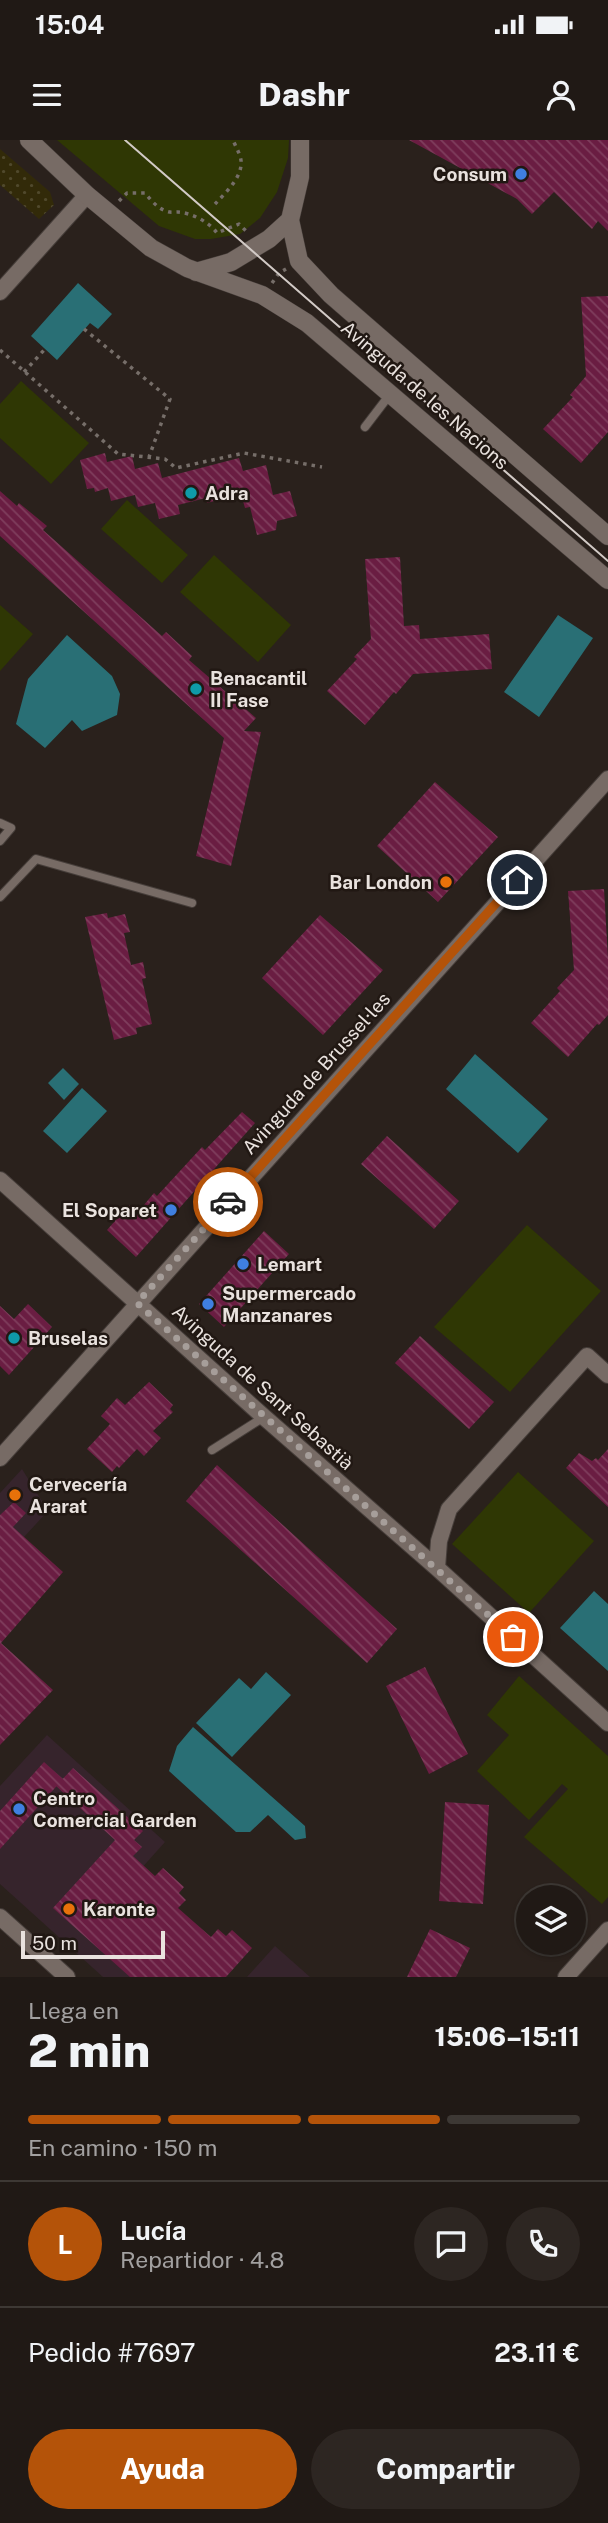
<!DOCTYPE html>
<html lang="es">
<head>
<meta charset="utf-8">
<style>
  :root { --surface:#201915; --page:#2d2622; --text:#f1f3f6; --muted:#a2a0a0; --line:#3d3834; --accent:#b45309 }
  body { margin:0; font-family:"Public Sans",sans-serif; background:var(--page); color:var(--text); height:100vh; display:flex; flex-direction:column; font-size:26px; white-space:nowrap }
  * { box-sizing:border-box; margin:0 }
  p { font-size:23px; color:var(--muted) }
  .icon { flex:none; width:38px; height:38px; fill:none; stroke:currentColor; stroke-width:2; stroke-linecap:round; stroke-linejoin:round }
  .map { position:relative; height:1837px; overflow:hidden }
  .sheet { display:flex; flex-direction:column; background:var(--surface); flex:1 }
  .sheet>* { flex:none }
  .controls { position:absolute; left:516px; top:1745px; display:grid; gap:14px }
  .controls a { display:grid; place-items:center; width:70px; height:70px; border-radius:50%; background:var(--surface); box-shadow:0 2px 5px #0004,0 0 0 2px var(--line); font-size:35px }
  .scale { position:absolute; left:21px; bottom:18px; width:144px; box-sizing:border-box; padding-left:7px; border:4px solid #e9e2de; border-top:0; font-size:19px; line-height:24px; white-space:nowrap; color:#e9e2de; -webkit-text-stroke:5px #211813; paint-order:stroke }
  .pin { position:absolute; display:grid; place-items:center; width:60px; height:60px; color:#fff; margin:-30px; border:4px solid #fff; border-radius:50%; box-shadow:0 2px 7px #0007 }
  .courier { position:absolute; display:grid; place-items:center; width:70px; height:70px; margin:-35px; border:5px solid #b45309; border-radius:50%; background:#fff; color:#222; box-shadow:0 2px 9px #0007 }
  .summary em { font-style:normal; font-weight:800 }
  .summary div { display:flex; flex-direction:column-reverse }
  .summary { display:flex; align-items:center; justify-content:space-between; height:119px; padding:0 28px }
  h1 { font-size:46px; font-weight:800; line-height:52px }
  .bar { display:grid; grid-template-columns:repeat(4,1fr); gap:10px 7px; align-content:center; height:84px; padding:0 28px }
  .bar i { height:9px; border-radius:5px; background:var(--line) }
  .bar .active { background:var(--accent) }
  .bar p { grid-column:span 4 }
  .line { display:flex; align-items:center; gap:18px; padding:0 28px; border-top:2px solid var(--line) }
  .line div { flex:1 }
  .round { display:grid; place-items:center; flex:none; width:74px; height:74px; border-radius:37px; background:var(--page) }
  .action { display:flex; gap:14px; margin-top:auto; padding:14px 28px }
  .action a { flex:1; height:80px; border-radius:42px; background:var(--accent); color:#fff; font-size:28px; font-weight:800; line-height:80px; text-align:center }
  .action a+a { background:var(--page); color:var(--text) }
  .status { display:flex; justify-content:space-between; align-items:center; height:49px; padding:0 35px; background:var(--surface); direction:ltr }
  .status svg { height:19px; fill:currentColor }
  header { display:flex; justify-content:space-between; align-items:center; height:91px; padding:0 28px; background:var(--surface); font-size:32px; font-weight:800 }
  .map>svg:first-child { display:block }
</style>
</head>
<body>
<div class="status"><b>15:04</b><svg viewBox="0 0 49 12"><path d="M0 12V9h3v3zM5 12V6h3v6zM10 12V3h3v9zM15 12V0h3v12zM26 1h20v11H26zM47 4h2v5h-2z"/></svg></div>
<header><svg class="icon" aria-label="menu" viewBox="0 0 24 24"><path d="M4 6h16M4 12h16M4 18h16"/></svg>Dashr<svg class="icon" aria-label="person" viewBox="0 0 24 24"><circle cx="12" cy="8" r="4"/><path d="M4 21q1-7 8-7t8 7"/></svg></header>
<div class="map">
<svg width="608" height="1837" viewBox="0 0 608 1837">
  <defs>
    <pattern id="sand-dots" width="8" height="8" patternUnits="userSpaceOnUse" patternTransform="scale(1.75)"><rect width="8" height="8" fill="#322a09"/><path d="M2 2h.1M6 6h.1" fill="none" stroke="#50492c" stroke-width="1.8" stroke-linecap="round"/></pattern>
    <pattern id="building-back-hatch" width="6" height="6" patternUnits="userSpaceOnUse" patternTransform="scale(1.75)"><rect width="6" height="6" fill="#6a1d42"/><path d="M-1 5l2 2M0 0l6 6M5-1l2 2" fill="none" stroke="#7f3e5d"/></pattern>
  </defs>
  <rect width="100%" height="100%" fill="#2a211c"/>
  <path fill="#36242c" d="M22,1329L48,1371L0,1423V1353Z
    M47,1595L165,1702L106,1768L182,1837H103L0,1744V1646Z
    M275,1806L310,1837H247Z"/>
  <path fill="#2f3704" d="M57,0H289L288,18L277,52L260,78L240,94L211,99H195L159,86Z
    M21,241L89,303L51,344L0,298V264Z
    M127,360L188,415L162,443L101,389Z
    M214,415L291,485L258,522L180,452Z
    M0,465L33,494L0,531Z
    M527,1085L601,1151L510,1252L434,1187Z
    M518,1332L594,1401L529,1473L452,1404Z
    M519,1536L608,1616V1757L602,1764L524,1697L568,1649L562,1644L529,1680L477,1631L509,1595L487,1575Z"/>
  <path fill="url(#sand-dots)" d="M0,9L50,52L54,65L39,79L0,45Z"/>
  <path fill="#296f75" d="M78,143L112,174L98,189L90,183L57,220L31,196Z
    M558,475L593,498L539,577L504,552Z
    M67,495L112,536L120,554L117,575L82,591L72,580L45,608L16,584L28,539Z
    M475,914L548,979L518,1013L446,949Z
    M63,928L79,944L64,960L48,943Z
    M82,948L107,971L67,1013L43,991Z
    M594,1451L608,1464V1531L560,1488Z
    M266,1532L291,1555L232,1617L196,1583L239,1538L251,1549Z
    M193,1587L305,1686L306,1698L295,1700L268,1675L250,1692H236L169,1631L177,1606Z"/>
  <path fill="url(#building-back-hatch)" d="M409,0H608V91L598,81L592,89L554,52L532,74L517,59Z
    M608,156V292L581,323L543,289L573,257L570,255L586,236L581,157Z
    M105,313L107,322L132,316L135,329L158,323L162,338L239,318L243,331L266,325L273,355L290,351L297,376L277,381L276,390L257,395L250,367L245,368L241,354L207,363L206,358L178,365L180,374L159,379L155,363L138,367L135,355L111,361L108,348L95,352L94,348L87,349L80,320Z
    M0,351L17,366L19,363L47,386L43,390L162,496L166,492L192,516L189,520L256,578L244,591L261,592L231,726L196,716L224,598L0,396Z
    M400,417L404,486L419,485L420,499L489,494L492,529L413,534L396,554L394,552L365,585L327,551L357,519L354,517L371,499L365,419Z
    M435,642L498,697L438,762L377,706Z
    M604,749L608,818V875L599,885L597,884L568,917L531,883L560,851L557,848L574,830L568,751Z
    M107,773L108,778L125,774L130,792L124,793L131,825L143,822L146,838L142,839L152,884L136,888L137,894L114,900L85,777Z
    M320,775L383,830L323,895L262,838Z
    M242,972L255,983L136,1117L107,1090L129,1065L138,1072L154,1053L157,1056L202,1007L205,1010Z
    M387,996L459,1061L434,1089L361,1024Z
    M264,1091L289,1114L224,1187L199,1164Z
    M28,1164L52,1187L9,1235L0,1226V1166L14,1179Z
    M420,1196L494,1262L469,1289L395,1223Z
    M149,1242L173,1265L170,1269L173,1272L153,1291L161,1298L144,1316L137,1309L119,1328L117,1326L112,1332L87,1309L110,1284L101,1276L117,1258L125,1265Z
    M608,1309V1367L566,1328L579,1313L592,1321L596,1318L598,1320Z
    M217,1325L397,1489L367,1523L186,1361Z
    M14,1362L26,1373L13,1387L63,1432L1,1503L53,1550L0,1605V1375Z
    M425,1527L468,1614L429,1634L386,1546Z
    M44,1622L63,1639L0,1709V1671Z
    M73,1628L143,1691L134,1700L142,1707L133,1716L155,1736L163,1728L184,1747L179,1753L186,1760L178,1768L211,1797L218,1789L226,1796L232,1790L252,1808L226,1837H130L53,1768L115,1700L56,1646Z
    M445,1662L489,1665L483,1764L439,1761Z
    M430,1789L470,1808L456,1837H407Z"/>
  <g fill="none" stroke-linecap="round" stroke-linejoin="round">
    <g stroke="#463e3a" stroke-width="10">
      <path id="service" d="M365,287L391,253
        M0,683L11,688L0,701
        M0,757L36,719L192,763
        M212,1310L264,1277"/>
    </g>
    <g stroke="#463e3a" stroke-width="18">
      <path id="minor" d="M0,152L87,55
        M0,1040L264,1277L437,1428L608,1583
        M0,1318L608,639
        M437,1428L439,1401L449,1369L587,1216L608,1235
        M0,1777L67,1837
        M566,1837L608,1790"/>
    </g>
    <g stroke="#463e3a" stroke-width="19">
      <path id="secondary" d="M29,0L87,55L151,108L187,128L262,155L307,183L608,440
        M290,80L299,121L331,155L608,396
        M196,132L231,122L269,99L290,80L300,37V0"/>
    </g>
    <path stroke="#766e69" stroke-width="3.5" stroke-dasharray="3.5 5" stroke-linecap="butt" d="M119,61L127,53H145C151,60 157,68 166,71C170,73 174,72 178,72C192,73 209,82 217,93L239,84L246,91
      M215,64C227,51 246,34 240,16C238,10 235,5 233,0
      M272,143L279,133L286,129
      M84,189L170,259L149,317
      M0,210L118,314L165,319L176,328L244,313L322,327
      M24,232L45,209"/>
    <use href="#service" stroke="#776b65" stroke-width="8"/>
    <use href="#minor" stroke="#776b65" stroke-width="16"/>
    <use href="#secondary" stroke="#776b65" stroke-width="18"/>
    <path stroke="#d2cac6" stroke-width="2" d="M125,0L608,421"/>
  </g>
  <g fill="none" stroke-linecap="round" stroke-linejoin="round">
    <path stroke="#a69e9a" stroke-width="7" stroke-dasharray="0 12.6" d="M228,1062L137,1163L513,1497"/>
    <path stroke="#b45309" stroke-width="9" d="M228,1062L517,740"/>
  </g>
  <g fill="#3f7fe0" stroke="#211813" stroke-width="2.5">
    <circle cx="521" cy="34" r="7"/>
    <circle cx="171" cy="1070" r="7"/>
    <circle cx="243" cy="1124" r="7"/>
    <circle cx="208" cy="1164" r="7"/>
    <circle cx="19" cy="1669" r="7"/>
  </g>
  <g fill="#0f9aa8" stroke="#211813" stroke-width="2.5">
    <circle cx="191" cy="353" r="7"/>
    <circle cx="196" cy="549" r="7"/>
    <circle cx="14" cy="1198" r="7"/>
  </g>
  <g fill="#e8710a" stroke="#211813" stroke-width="2.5">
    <circle cx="446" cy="742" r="7"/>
    <circle cx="15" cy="1355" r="7"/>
    <circle cx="69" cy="1769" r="7"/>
  </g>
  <g text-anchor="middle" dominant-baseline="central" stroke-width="5" stroke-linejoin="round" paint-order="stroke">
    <g font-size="19" font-weight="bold" fill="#e9e2de" stroke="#211813" text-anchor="start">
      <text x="507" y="34" text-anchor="end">Consum</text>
      <text x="205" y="353">Adra</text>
      <text x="210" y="538">Benacantil<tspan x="210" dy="22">II Fase</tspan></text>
      <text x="432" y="742" text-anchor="end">Bar London</text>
      <text x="157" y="1070" text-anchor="end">El Soparet</text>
      <text x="257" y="1124">Lemart</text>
      <text x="222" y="1153">Supermercado<tspan x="222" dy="22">Manzanares</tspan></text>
      <text x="28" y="1198">Bruselas</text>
      <text x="29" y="1344">Cervecería<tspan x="29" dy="22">Ararat</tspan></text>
      <text x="33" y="1658">Centro<tspan x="33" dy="22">Comercial Garden</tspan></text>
      <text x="83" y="1769">Karonte</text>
    </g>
    <g font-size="19" fill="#e9e2de" stroke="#211813">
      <text transform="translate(425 255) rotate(41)">Avinguda de les Nacions</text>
      <text transform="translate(316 933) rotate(-48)">Avinguda de Brussel·les</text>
      <text transform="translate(263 1247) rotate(42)">Avinguda de Sant Sebastià</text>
    </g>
  </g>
</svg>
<div class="controls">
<a><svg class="icon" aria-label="layers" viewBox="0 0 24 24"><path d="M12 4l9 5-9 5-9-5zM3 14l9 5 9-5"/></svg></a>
</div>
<div class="scale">50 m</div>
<div class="pin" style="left:513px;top:1497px;background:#ea580c"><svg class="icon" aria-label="bag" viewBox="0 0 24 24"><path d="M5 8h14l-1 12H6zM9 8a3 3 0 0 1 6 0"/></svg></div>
<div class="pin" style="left:517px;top:740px;background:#1f2937"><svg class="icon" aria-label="home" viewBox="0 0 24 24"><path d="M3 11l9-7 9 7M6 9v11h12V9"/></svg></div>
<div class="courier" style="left:228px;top:1062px"><svg class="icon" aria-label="car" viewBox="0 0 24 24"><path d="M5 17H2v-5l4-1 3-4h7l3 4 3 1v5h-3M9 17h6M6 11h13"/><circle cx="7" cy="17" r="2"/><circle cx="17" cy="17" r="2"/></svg></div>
</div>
<section class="sheet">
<div class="summary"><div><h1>2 min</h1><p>Llega en</p></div><em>15:06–15:11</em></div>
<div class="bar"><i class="active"></i><i class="active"></i><i class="active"></i><i></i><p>En camino · 150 m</p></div>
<div class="line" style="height:126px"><b class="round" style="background:var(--accent);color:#fff">L</b><div><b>Lucía</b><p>Repartidor · 4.8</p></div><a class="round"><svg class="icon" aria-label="chat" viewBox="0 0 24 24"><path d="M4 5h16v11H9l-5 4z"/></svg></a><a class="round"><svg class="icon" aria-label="phone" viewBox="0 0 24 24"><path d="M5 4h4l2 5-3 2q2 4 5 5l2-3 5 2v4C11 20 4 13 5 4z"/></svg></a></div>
<div class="line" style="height:91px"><div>Pedido #7697</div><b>23.11 €</b></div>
<div class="action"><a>Ayuda</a><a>Compartir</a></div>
</section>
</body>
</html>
